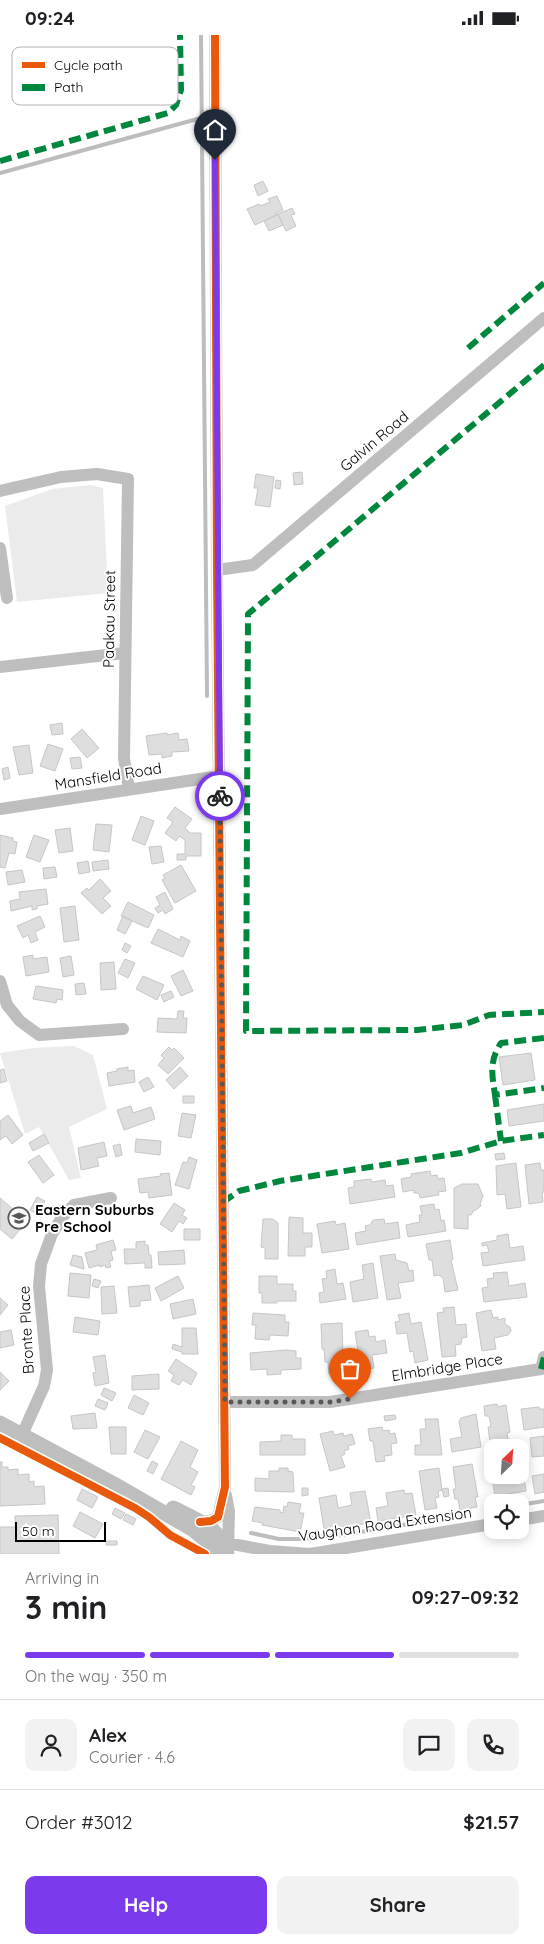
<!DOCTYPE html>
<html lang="en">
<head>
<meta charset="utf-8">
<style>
  :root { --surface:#fff; --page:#f2f2f2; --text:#202124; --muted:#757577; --line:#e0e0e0; --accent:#7c3aed }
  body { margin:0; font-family:Quicksand,sans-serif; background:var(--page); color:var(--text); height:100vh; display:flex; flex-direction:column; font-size:19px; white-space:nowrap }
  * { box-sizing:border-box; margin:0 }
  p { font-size:16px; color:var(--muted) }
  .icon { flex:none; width:28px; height:28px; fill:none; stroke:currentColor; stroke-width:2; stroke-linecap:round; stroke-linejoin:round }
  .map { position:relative; height:1519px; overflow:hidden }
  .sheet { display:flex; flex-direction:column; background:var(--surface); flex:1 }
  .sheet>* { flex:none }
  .needle { width:32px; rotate:25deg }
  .buttons { position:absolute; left:484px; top:1404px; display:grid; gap:10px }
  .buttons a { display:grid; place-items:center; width:45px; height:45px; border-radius:10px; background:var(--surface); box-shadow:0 2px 12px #0003; font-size:25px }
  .scale { position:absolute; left:15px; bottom:12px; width:91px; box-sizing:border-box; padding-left:5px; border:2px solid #000; border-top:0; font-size:14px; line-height:18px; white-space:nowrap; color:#000; -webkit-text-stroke:4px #fff; paint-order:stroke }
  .pin { position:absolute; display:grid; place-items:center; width:42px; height:42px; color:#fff; margin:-51px -21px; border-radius:50% 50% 50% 0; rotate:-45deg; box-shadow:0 0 5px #0007 }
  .pin .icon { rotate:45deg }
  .courier { position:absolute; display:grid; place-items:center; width:50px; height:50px; margin:-25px; border:4px solid #7c3aed; border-radius:50%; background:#fff; color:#222; box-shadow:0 1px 6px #0007 }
  .summary em { font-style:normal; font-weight:700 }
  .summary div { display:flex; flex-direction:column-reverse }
  .summary { display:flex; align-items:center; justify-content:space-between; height:85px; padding:0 25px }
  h1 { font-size:32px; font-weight:700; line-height:38px }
  .bar { display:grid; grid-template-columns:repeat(4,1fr); gap:8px 5px; align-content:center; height:60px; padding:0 25px }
  .bar i { height:6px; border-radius:4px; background:var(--line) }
  .bar .on { background:var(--accent) }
  .bar p { grid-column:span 4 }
  .line { display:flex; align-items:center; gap:12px; padding:0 25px; border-top:1px solid var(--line) }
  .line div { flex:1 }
  .round { display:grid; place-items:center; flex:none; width:52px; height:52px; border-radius:10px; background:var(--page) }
  .cta { display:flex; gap:10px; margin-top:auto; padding:10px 25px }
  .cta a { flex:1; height:58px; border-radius:10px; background:var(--accent); color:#fff; font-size:20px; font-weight:700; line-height:58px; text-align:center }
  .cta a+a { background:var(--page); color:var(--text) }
  .status { display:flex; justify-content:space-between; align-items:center; height:35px; padding:0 25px; background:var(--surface); direction:ltr }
  .status svg { height:14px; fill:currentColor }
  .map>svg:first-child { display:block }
</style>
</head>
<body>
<div class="status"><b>09:24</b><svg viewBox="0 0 49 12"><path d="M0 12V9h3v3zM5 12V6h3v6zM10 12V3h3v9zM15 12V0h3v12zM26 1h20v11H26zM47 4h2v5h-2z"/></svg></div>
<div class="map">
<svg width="544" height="1519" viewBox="0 0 544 1519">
  <rect width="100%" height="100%" fill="#fff"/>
  <path fill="#ebebeb" d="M91,450L103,453L108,558L17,567L5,471L52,454Z
    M74,1011L93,1020L107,1074L69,1092L81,1143L69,1145L39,1092L25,1099L0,1018L34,1013Z"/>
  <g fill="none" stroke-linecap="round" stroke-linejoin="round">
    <path stroke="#bdbdbd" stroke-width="4" d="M201,0L207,661
      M0,138L201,83
      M520,1470L544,1466
      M251,1498L279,1504H300L342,1500L421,1487"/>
  </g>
  <path fill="#dedede" stroke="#c6c6c6" d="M263,146L268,156L258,161L254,150Z
    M277,161L283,175L276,178L277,180L255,190L247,174L259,169L260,171L270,167L268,164Z
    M292,173L295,179L291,180L296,191L286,196L278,179Z
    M278,179L283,190L269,196L264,186Z
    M302,437L303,449L294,450L293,438Z
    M256,439L274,442L270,472L255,470L258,453H254Z
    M276,445L281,446L280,454L275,453Z
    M62,688L63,699L52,700L50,690Z
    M82,694L99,713L87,723L71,704Z
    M167,698V700L178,698L179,705L187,704L189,716L172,717V721L162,723V719L149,720L146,701Z
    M48,709L63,714L55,736L40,731Z
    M29,710L33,738L19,740L13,712Z
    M80,722L82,733L72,734L70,723Z
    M8,732L10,743L4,745L2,734Z
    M175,772L192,784L185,793L190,798H201V821H186V825H177V819H185V805L179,801L176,806L165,798L173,787L167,783Z
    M141,781L154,786L145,810L132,805Z
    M96,789L112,790L109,817L93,815Z
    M70,793L73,816L59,818L55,795Z
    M0,800L13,803V806L17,807L15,819L9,818L5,833L0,832Z
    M34,800L49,805L40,827L26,822Z
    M161,811L164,827L152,829L149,812Z
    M108,825L109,834L93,836L92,827Z
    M88,826L90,837L79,839L77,828Z
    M181,830L196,856L175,868L162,845L165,843L163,840Z
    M55,832L57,842L44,844L43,833Z
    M22,835L25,847L8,850L6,837Z
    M100,844L111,856L103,863L111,871L102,879L81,858L87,853L89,855Z
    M46,854L48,869L37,871V874L32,875V871L11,876L10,866L20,864L19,857Z
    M165,857L173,874L165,879L163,875L158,878L155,873L160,870L156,862Z
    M128,867L154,880L148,893L121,881Z
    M75,871L79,905L64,907L60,873Z
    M40,881L45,892L35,897L38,905L31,908L28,900L23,903L17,891Z
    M123,881L132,886L125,899L117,895Z
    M158,894L180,905L181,901L190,906L183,922L151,908Z
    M125,908L131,911L127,918L122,915Z
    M33,920V924L47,922L49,937L26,941L23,922Z
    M71,921L74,940L63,942L60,923Z
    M125,924L135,928L128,943L118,938Z
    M114,927L116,954L101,955L100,928Z
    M183,935L193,956L181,961L171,941Z
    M143,941L164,950L157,965L136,954Z
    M84,948L86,959L76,960L75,949Z
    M36,951L63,955L62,965L57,964L56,968L33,964Z
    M171,956L174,962L164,967L161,960Z
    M178,976H184L183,983H187L186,998L157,997L158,983L177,984Z
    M169,1012L172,1015L174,1013L184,1023L168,1039L158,1030L164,1023L161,1020Z
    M531,1018L535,1045L503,1050L499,1022Z
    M128,1032V1036L134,1035L135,1047L109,1051L107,1038L117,1036V1034Z
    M180,1032L188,1041L174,1054L166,1045Z
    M4,1034L7,1046L0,1048V1035Z
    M148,1042L154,1052L144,1057L139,1047Z
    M183,1061H194V1068H183Z
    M544,1069V1086L509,1091L507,1075Z
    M131,1071L133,1078L151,1072L155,1084L124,1095L117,1075Z
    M182,1078L196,1080L191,1103L178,1101Z
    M8,1080L23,1100L12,1109L6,1101L0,1105V1086Z
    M44,1099L49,1108L33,1116L29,1108Z
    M136,1104L161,1106L160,1120L135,1117Z
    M104,1107L107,1121L97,1123L99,1131L81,1135L78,1113Z
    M120,1109L122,1120L116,1122L113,1111Z
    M504,1118L505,1124L496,1125L495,1119Z
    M39,1120L54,1140L43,1148L28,1127Z
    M189,1122L197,1125L189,1154L175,1150L183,1127L187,1128Z
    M516,1128L521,1172L507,1174L505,1159L497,1160L496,1131Z
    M540,1128L541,1135H544V1157H542L543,1167L529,1169L525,1130Z
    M430,1136L431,1141L437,1140L438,1144L444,1143L446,1156L438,1157L439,1160L420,1163L419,1158H414V1155L403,1157L401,1144L411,1142V1139Z
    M169,1138L172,1160L149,1163L148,1157L140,1158L138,1144L161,1141L160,1139Z
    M371,1144L372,1147L385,1145L386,1151L393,1150L395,1162L350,1169L348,1153L354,1152V1146Z
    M462,1149H478L483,1161L480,1169L481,1171L476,1175H474L471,1180H468V1194L454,1193V1153Z
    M37,1162L45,1166L38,1180L30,1175Z
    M0,1163L27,1186L12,1204L0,1194Z
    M174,1168L185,1175L182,1180L187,1183L183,1189L179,1186L172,1197L160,1189Z
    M434,1169L435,1175L439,1174L441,1186L444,1185L446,1196L408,1202L406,1190L420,1187L419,1180H422L420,1171Z
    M289,1182L303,1183V1198H312V1212H305V1221H288Z
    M263,1184H273L278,1188V1224H265V1213L261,1212Z
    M384,1184L385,1189L398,1187L400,1203L357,1210L355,1198L366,1196L365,1191L370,1190L373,1185Z
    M335,1186L336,1190L345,1188L349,1214L322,1218L317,1189Z
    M184,1194H200V1205H184Z
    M508,1199L510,1213L523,1211L525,1225L483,1231L481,1218L489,1217L487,1210L482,1211V1208L497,1205V1201Z
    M113,1205L116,1215L111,1216L113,1225L109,1226L111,1232L106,1233L105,1230L100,1232V1230L89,1233L85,1218L97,1215L96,1210Z
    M450,1205L453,1224L451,1225L458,1255L445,1257L443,1243L439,1240L434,1241L432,1225H429L426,1209Z
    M145,1206V1210H148L149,1220H151L152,1233H145V1228L125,1229L124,1214H136V1207Z
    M184,1215L185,1229L159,1230L158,1217Z
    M395,1219L396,1225L407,1228L409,1236L413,1235L414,1246L398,1248L401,1263L387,1265L380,1221Z
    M73,1220L82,1222L84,1234L70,1230Z
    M373,1228L378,1263L353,1267L350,1247L364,1244L362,1230Z
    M335,1234L337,1249L343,1248L346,1264L320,1268L319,1258L324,1257L322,1244L327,1243L326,1236Z
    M507,1237L509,1251L525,1248L527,1262L484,1267L482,1253L488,1252L487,1244L494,1243L493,1238Z
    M70,1238L91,1240L89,1263L68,1261Z
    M178,1241L184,1253L161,1266L155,1253Z
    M259,1241H277V1249H293V1256H296V1266H277V1268H262V1258H259Z
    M94,1244L101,1246L98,1253L92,1251Z
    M149,1250L151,1265L140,1266V1271L130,1272L128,1252Z
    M114,1251L117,1278L102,1279L101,1252Z
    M0,1263L8,1270L0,1280Z
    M193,1264L196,1279L173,1284L170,1269Z
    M454,1272L456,1290L466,1289L467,1302L462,1303L461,1309L455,1310L456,1321L442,1322L437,1278L444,1277L443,1273Z
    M491,1275L493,1283L498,1282V1285L505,1283V1289L510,1292L511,1296L508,1300L494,1303L496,1314L482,1316L476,1278Z
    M253,1278L285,1280V1287H289L288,1301L270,1300L269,1305L255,1304L256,1290H252Z
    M409,1278L411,1289L421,1287L428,1325L415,1328L413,1316L410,1317L407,1298L397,1299L395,1287L400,1286L398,1280Z
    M75,1282L100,1286L98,1300L73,1297Z
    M342,1288L343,1323H348L349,1334L339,1335V1338L329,1339L328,1327H325L324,1314H322L321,1289Z
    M182,1293H196L198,1319H182V1317L172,1314L173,1309L182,1312Z
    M11,1295L14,1310L0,1313V1297Z
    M368,1295L369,1302L375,1301L376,1307L385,1305L387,1318L372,1320L374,1333L361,1335L355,1297Z
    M286,1315L296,1316V1323H301V1334L281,1335V1339L267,1340V1334L251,1335L250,1318Z
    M105,1320L109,1348L95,1351L93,1338L96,1337L93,1322Z
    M176,1324L197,1338L191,1350L183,1345L179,1350L171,1346L174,1340L168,1336Z
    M0,1337L9,1346L0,1355Z
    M159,1339V1354L132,1355V1341Z
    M104,1353L116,1358L112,1366L101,1360Z
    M134,1360L149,1368L143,1380L128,1373Z
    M98,1364L108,1368L105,1375L95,1371Z
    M497,1369L498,1372L506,1370L510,1397L507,1398L509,1408L493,1411V1406L490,1407L488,1392H491L489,1381H485L484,1371Z
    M539,1372V1374H544V1392L524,1395L521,1374Z
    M95,1378L97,1393L73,1394L71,1381Z
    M476,1379L481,1412L452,1417L450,1404L462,1402L459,1386L461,1383Z
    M395,1380L396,1384L385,1386L384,1381Z
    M425,1384H438L442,1420H415V1410H421L420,1394H426Z
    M109,1392H126V1419H111Z
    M382,1392L383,1396L389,1395L390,1399L395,1398L397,1408L391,1409L392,1420L384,1421L385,1426L376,1427L373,1406H370L368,1394Z
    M145,1395L160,1402L148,1424L134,1417Z
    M333,1396L334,1400L343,1398L344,1401L352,1399L355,1409L348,1411L349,1414L344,1416L345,1419L341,1421L345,1432L330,1436L320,1399Z
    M281,1400H292V1404H305V1420H260V1407L281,1406Z
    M544,1401V1421L532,1422L530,1403Z
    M181,1406L198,1415L190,1432L198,1437L191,1450L195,1452L191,1460L161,1444Z
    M152,1426L158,1429L153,1439L147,1436Z
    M0,1427H2V1432H8V1435L18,1434V1440L29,1439V1447L34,1446V1452L44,1451L45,1469L0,1471Z
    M472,1429L478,1462H475L477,1472L460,1475L458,1464H455L453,1454H456L453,1432Z
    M279,1433H288V1436L293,1437L294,1457L255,1456V1443L269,1444V1436H279Z
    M439,1433L442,1455L438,1456L439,1462L435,1463L437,1473L425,1475L419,1436Z
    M491,1437H492V1440H520V1437H523L526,1456L495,1461Z
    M544,1439V1457L535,1459L532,1441Z
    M302,1453H308V1460L302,1461Z
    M448,1453L449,1461L444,1462L442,1454Z
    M82,1454L98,1462L92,1473L77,1465Z
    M404,1455L405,1459L412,1458L416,1480L378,1486L376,1473L388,1471L386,1458Z
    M365,1456L371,1488L324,1494L319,1463L336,1460L338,1473L352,1470L350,1458Z
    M288,1467L301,1469L299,1478H304L300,1497L262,1490L263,1488L252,1486L255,1472L280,1475V1477L283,1478L284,1471L287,1472Z
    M115,1473L125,1478L121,1484L112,1479Z
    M80,1477L103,1489L95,1503L73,1491Z
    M126,1479L136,1484L133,1490L123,1485Z
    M58,1480L59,1519H0V1492H15V1481Z
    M106,1506H117V1510H106Z"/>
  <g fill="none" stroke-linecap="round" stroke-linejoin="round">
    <path stroke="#bebebe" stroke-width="12" d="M0,456L61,442L97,439L128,444L124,723L129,754
      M0,513L7,563
      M217,535L253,530L544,283
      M0,632L124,618
      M0,774L220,741
      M0,946L7,970L20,986L39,1000L123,994
      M225,1367H330L541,1334L544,1322
      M22,1400L44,1351L47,1335L39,1251L41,1229L52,1199L63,1181L74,1170L111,1163
      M226,1460L229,1476L228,1515
      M520,1485L544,1481
      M200,1487L211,1486L218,1482L225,1452L217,535L215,0
      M216,1506L270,1516L310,1519L492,1489"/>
    <path stroke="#bebebe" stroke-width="15" d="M0,1388L114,1449L192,1494L207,1506L214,1519
      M173,1473C195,1484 222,1493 227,1519"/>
    <path stroke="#00873e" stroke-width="6" stroke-dasharray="12 6" stroke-linecap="butt" d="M0,126L168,78L176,70L181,55L180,0
      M468,313L544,248
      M544,330L248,579L246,996L417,995L463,990L489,980L544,977
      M544,1003L501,1008C489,1026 492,1039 495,1060L544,1053
      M495,1060L501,1106
      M223,1167L239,1156L280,1146L461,1118L501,1106L544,1100
      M541,1334L544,1322"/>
    <g stroke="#fff" stroke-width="11">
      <path id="cycleway" d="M0,1403L135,1473L149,1482L170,1500L205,1519
        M200,1487L211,1486L218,1482L225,1452L217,535L215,0"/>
    </g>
    <use href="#cycleway" stroke="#e8590c" stroke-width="8"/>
  </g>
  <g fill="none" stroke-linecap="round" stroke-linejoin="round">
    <path stroke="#595959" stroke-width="5" stroke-dasharray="0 9" d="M220,761L225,1367H330L350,1364"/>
    <path stroke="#7c3aed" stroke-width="6" d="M215,125L220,761"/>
  </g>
  <defs>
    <g id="school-ring" transform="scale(1.125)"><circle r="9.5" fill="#fff" stroke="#595959" stroke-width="1.5"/><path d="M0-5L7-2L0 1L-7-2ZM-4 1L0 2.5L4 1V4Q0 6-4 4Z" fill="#595959"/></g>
  </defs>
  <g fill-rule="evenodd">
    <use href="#school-ring" x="19" y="1183"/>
  </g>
  <g text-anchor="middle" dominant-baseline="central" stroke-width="4" stroke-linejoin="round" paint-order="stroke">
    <g font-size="15" fill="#000" stroke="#fff">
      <text transform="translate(374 406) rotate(-40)">Galvin Road</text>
      <text transform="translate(109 584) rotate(-89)">Paakau Street</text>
      <text transform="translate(108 741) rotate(-9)">Mansfield Road</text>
      <text transform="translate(26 1295) rotate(-93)">Bronte Place</text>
      <text transform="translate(447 1332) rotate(-9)">Elmbridge Place</text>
      <text transform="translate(385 1489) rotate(-8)">Vaughan Road Extension</text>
    </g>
    <g font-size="15" font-weight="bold" fill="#000" stroke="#fff" text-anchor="start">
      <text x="35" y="1174">Eastern Suburbs<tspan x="35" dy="17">Pre School</tspan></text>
    </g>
  </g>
  <rect x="12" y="12" width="166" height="58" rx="8" fill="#fff" stroke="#b2b2b2" stroke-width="1"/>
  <rect x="22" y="27" width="23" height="6" fill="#e8590c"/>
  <rect x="22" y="49" width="23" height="7" fill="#00873e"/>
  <g font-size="14" fill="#000">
    <text x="54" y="35">Cycle path</text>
    <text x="54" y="57">Path</text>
  </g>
</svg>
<div class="buttons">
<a><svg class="needle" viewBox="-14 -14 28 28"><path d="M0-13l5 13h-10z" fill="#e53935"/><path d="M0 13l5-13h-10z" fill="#757577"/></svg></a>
<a><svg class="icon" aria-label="locate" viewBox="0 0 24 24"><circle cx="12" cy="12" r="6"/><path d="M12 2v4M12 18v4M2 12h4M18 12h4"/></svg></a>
</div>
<div class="scale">50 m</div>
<div class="pin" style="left:350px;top:1364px;background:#ea580c"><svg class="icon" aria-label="bag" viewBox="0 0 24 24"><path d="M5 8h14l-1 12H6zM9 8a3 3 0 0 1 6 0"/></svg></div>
<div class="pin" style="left:215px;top:125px;background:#1f2937"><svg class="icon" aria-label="home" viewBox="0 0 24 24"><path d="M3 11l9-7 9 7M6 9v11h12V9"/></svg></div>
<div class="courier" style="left:220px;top:761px"><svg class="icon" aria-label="bike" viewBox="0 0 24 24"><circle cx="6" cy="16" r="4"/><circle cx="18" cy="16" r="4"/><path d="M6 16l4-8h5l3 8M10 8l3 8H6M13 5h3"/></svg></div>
</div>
<section class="sheet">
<div class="summary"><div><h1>3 min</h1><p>Arriving in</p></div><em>09:27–09:32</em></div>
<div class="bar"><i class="on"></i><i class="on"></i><i class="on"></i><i></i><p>On the way · 350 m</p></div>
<div class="line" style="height:90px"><a class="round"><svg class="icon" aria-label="person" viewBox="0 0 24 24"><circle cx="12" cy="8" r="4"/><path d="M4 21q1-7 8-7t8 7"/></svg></a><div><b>Alex</b><p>Courier · 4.6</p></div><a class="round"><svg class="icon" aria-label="chat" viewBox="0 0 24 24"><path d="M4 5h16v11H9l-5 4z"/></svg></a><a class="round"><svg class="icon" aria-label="phone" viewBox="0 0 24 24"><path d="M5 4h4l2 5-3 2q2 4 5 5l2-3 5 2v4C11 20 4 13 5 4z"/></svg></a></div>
<div class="line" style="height:65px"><div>Order #3012</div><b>$21.57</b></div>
<div class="cta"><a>Help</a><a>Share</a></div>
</section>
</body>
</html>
